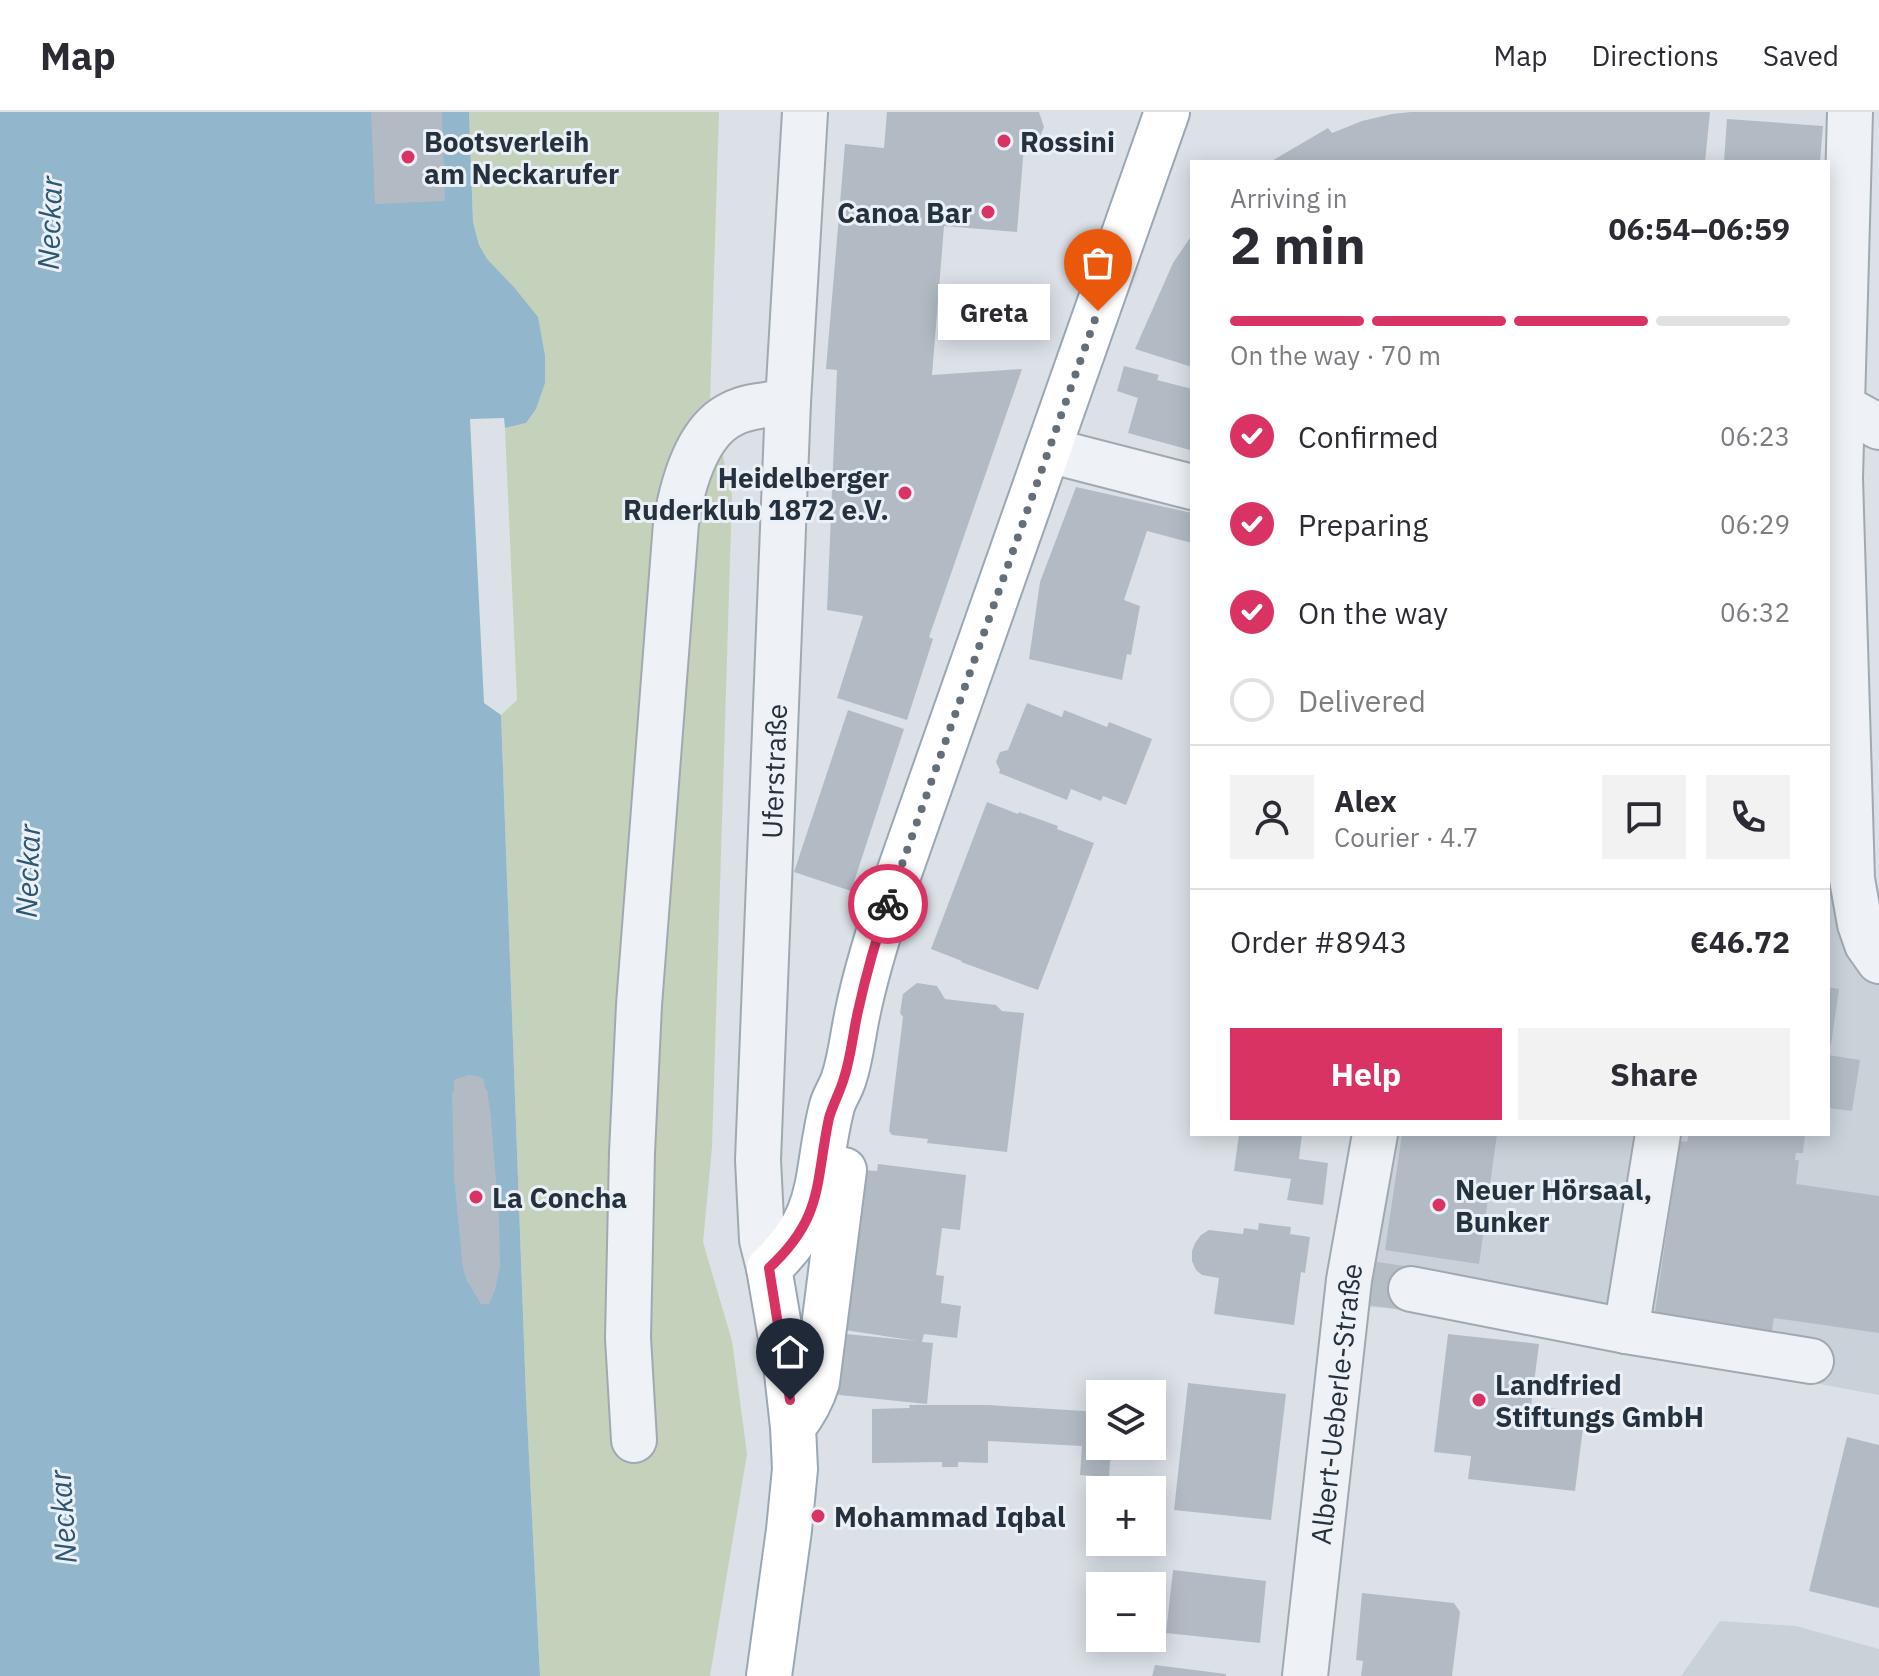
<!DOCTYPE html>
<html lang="en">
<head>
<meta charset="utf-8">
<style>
  :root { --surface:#fff; --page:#f2f2f3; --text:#2b2b33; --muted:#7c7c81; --line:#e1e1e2; --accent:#d93364 }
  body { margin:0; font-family:"IBM Plex Sans",sans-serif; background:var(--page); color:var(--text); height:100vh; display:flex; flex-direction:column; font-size:30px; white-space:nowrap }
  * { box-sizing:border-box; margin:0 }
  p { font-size:26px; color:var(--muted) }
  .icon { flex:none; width:44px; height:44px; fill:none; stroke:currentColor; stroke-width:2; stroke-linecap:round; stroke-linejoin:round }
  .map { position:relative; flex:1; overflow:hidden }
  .sheet { position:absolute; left:1190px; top:48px; width:640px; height:976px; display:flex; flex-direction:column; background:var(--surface); border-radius:0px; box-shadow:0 4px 20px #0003 }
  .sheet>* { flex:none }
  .buttons { position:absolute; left:1086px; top:1268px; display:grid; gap:16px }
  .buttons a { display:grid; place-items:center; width:80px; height:80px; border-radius:0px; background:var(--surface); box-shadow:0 4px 20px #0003; font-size:40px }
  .pin { position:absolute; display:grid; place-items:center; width:68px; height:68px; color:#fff; margin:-82px -34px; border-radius:50% 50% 50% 0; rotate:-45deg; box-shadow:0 0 8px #0007 }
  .pin .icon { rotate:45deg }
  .courier { position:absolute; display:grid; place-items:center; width:80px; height:80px; margin:-40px; border:6px solid #d93364; border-radius:50%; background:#fff; color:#222; box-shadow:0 2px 10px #0007 }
  .bubble { position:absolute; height:56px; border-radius:0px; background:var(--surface); box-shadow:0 4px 20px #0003; font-size:26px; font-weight:700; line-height:56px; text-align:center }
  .overview em { font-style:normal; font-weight:700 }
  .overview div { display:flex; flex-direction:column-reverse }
  .overview { display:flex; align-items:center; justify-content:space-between; height:136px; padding:0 40px }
  h1 { font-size:52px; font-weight:700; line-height:60px }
  .bar { display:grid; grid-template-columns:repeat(4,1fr); gap:12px 8px; align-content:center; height:96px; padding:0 40px }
  .bar i { height:10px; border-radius:6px; background:var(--line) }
  .bar .selected { background:var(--accent) }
  .bar p { grid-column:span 4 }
  .line { display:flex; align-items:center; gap:20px; padding:0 40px; border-top:2px solid var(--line) }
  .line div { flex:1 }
  .round { display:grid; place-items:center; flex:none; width:84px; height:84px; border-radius:0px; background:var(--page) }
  ol { padding:0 40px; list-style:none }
  li { display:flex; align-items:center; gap:24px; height:88px }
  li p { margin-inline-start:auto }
  li .icon { padding:8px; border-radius:50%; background:var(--accent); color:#fff; stroke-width:4 }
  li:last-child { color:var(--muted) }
  li i { width:44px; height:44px; border:4px solid var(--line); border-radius:50% }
  .button { display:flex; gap:16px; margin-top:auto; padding:16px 40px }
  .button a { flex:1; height:92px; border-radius:0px; background:var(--accent); color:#fff; font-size:32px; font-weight:700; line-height:92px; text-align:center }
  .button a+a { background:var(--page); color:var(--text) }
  header { display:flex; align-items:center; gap:48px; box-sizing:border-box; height:112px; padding:0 40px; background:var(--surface); border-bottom:2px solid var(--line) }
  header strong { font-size:38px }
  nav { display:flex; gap:44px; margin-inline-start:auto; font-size:28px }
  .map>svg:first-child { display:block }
</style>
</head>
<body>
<header>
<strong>Map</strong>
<nav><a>Map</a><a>Directions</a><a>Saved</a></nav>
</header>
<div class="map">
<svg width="1879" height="1564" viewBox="0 0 1879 1564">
  <rect width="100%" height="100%" fill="#dbe1e7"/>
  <path fill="#c9d1d9" d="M1828,486L1879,856V1283L1421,1198L1368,1195L1365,1191L1391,1022H1828Z
    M1720,1509L1796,1514L1879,1537V1564H1681Z"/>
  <path fill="#c4d2bb" d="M469,0H719L710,289L732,383L712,1035L703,1130L732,1229L747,1342L710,1564H540L526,1285L501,603L517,588L505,316L526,311L513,174L486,147L479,133L473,110Z"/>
  <path fill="#92b6cb" d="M0,0H469L473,110L479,133L487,147L513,174L538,205L545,244V271L536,297L526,311L505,316L504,306L470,307L484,591L501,603L526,1285L540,1564H0Z"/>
  <path fill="#b2bbc4" d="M371,0H442L445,89L375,92Z
    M887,0H1039L1044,15L1039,27L1032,32L1024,34L1017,120L944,114L932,263L1022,257L929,525L933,527L907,608L837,586L863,504L827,498L837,258L826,257L845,32L884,36Z
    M1411,0H1710L1705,50H1270L1328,16L1332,21L1362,9L1392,2Z
    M1727,7L1823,14L1820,50H1724Z
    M1192,123V255L1135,237L1173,151Z
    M1124,254L1159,263L1157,268L1192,277V330L1190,338L1128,321L1138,286L1117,279Z
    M1076,375L1192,401V431L1147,419L1124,488L1140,494L1131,543L1127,542L1122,568L1029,547L1040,470Z
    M1027,591L1062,605L1064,598L1107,615L1109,610L1152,627L1126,693L1103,684L1101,689L1071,677L1067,688L999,661L1000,658L996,650L1000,640L1008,638Z
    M848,598L904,617L851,779L794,760Z
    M987,690L1018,702L1019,700L1058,714L1057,717L1094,731L1038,878L961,850L962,849L931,837Z
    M917,871L937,874L945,887L996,893L1002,899L1024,901L1007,1040L927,1031L928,1027L892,1023L889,1019L903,905L900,901L903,882Z
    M1828,875L1839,877L1831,933H1828Z
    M1828,943L1860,948L1852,999L1828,996Z
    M468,963L477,964L484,967L485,977L487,978L491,1006L499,1105L500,1154L495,1178L489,1192H481L467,1169L463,1157L458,1107L454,1065L452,981L454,979V968Z
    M1239,1022H1302L1299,1047L1328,1051L1323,1093L1287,1088L1291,1067L1234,1059Z
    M1402,1022H1497L1479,1152L1385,1138Z
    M1689,1022H1805L1803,1041H1796L1795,1048H1799L1796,1072L1879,1084V1221L1774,1206L1771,1224L1654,1207L1680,1029L1687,1030Z
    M878,1052L966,1063L960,1118L942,1116L936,1163L944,1164L941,1191L961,1194L957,1226L924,1222L922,1230L933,1231L927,1292L830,1282L836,1221L917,1229L838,1217L864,1058L877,1059Z
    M1259,1111L1291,1115L1290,1122L1310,1125L1305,1161L1301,1160L1294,1213L1214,1202L1219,1166L1202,1163L1196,1158L1192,1149V1139L1195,1131L1201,1123L1209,1118L1243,1122L1244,1116L1258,1118Z
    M1372,1150L1414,1157L1408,1198L1365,1191Z
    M1448,1222L1539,1232L1531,1294L1585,1300L1575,1379L1468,1367L1471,1344L1434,1340Z
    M1188,1271L1286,1282L1271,1408L1174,1398Z
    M909,1293H988L1100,1300V1334H1111L1109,1365L1080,1363L1082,1334L988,1329V1351L958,1350V1355H942V1350L872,1351V1297L910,1296Z
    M1847,1325L1879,1333V1496L1809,1479Z
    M1173,1458L1266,1469L1260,1531L1166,1521Z
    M1362,1481L1454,1491L1460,1500L1452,1564H1361L1363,1549L1356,1548Z
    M1155,1553L1226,1562V1564H1152Z"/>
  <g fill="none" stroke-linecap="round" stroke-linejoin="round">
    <path stroke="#b6bec5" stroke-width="44" stroke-dasharray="44 22" stroke-linecap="butt" d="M1369,1171L1411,1177"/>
    <g stroke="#a0a9b1" stroke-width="48">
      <g id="minor">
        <path d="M1850,0L1840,366L1852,767L1860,812L1867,832L1879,849"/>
        <path d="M1841,294L1879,315"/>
        <path d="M1048,338L1192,375"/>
        <path id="s1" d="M769,1156L762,1128L758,1048L788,290L805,0"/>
        <path d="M1411,1177L1626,1219L1811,1249"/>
        <path d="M1626,1219L1658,1022"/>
        <path d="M634,1328L628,1226L632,1041L639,893L676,411C682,375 696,319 732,302C749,293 770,293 788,290"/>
        <path id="s2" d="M1305,1564L1349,1168L1375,1022"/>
      </g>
    </g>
    <g stroke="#99a8b4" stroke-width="48">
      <path id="major" d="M793,1315C804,1301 812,1287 817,1270L844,1058
        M769,1564L789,1418L795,1357L793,1315L787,1261L769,1156C828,1101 814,1064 832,994C835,984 841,976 844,966C851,945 853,921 858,899C865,865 875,832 886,798L1167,0"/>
    </g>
    <use href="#minor" stroke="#eef1f5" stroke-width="44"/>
    <use href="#major" stroke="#fff" stroke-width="44"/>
  </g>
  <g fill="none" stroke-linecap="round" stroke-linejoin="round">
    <path stroke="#646f79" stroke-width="8" stroke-dasharray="0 14.4" d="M888,792L1098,199"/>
    <path stroke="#d93364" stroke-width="10" d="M790,1288L769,1156C824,1105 815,1072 829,1006C833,992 840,980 844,966C851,945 853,921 858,899C866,863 876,827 888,792"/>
  </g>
  <g fill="#d93364" stroke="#eaf0f5" stroke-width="3">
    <circle cx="1004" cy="29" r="8"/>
    <circle cx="408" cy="45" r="8"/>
    <circle cx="988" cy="100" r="8"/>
    <circle cx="905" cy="381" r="8"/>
    <circle cx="476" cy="1085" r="8"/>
    <circle cx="1439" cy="1093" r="8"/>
    <circle cx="1479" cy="1288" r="8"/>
    <circle cx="818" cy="1404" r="8"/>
  </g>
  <g text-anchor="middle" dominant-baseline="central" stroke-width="6" stroke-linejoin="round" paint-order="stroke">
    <g font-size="28" font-weight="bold" fill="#24313e" stroke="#eaf0f5" text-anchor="start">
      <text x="424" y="29">Bootsverleih<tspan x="424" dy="32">am Neckarufer</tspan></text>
      <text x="1020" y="29">Rossini</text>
      <text x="972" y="100" text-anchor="end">Canoa Bar</text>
      <text x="889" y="365" text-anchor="end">Heidelberger<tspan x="889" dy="32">Ruderklub 1872 e.V.</tspan></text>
      <text x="1455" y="1077">Neuer Hörsaal,<tspan x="1455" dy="32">Bunker</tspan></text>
      <text x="492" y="1085">La Concha</text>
      <text x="1495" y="1272">Landfried<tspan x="1495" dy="32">Stiftungs GmbH</tspan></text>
      <text x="834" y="1404">Mohammad Iqbal</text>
    </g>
    <g font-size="28" fill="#24313e" stroke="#eaf0f5">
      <text stroke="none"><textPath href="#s1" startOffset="498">Uferstraße</textPath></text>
      <text stroke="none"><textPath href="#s2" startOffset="274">Albert-Ueberle-Straße</textPath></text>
    </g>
    <g font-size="30" font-style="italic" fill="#2b5775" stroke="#eaf0f5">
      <text transform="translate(49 111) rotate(-88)">Neckar</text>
      <text transform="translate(27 759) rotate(-88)">Neckar</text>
      <text transform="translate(62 1405) rotate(-94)">Neckar</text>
    </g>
  </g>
</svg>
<div class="buttons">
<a><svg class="icon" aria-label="layers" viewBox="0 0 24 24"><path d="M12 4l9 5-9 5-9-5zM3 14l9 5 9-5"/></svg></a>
<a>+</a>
<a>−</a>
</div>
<div class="pin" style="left:1098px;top:199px;background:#ea580c"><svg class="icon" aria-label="bag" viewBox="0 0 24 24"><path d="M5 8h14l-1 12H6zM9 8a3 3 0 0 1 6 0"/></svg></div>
<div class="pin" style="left:790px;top:1288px;background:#1f2937"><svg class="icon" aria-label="home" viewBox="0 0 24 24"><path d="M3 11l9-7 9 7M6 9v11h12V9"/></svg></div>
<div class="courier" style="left:888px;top:792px"><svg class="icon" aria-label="bike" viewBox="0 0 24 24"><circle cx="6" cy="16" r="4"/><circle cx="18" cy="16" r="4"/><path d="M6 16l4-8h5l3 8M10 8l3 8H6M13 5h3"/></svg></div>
<div class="bubble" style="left:938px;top:172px;width:112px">Greta</div>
<section class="sheet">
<div class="overview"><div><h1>2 min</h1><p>Arriving in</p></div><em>06:54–06:59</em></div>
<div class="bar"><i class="selected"></i><i class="selected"></i><i class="selected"></i><i></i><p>On the way · 70 m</p></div>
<ol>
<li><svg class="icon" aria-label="check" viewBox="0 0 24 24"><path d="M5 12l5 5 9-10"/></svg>Confirmed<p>06:23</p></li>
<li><svg class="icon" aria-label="check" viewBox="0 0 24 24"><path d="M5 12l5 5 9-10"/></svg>Preparing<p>06:29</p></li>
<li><svg class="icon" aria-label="check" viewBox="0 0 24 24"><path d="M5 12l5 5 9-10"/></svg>On the way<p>06:32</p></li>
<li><i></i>Delivered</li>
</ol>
<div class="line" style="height:144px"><a class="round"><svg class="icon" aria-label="person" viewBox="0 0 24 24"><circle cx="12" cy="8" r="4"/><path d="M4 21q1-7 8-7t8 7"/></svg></a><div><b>Alex</b><p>Courier · 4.7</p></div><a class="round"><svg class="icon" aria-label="chat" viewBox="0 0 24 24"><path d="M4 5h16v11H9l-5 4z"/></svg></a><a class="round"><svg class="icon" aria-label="phone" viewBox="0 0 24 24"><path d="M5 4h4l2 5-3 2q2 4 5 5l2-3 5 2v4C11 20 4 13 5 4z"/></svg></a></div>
<div class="line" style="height:104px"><div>Order #8943</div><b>€46.72</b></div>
<div class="button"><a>Help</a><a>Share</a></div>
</section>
</div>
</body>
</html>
